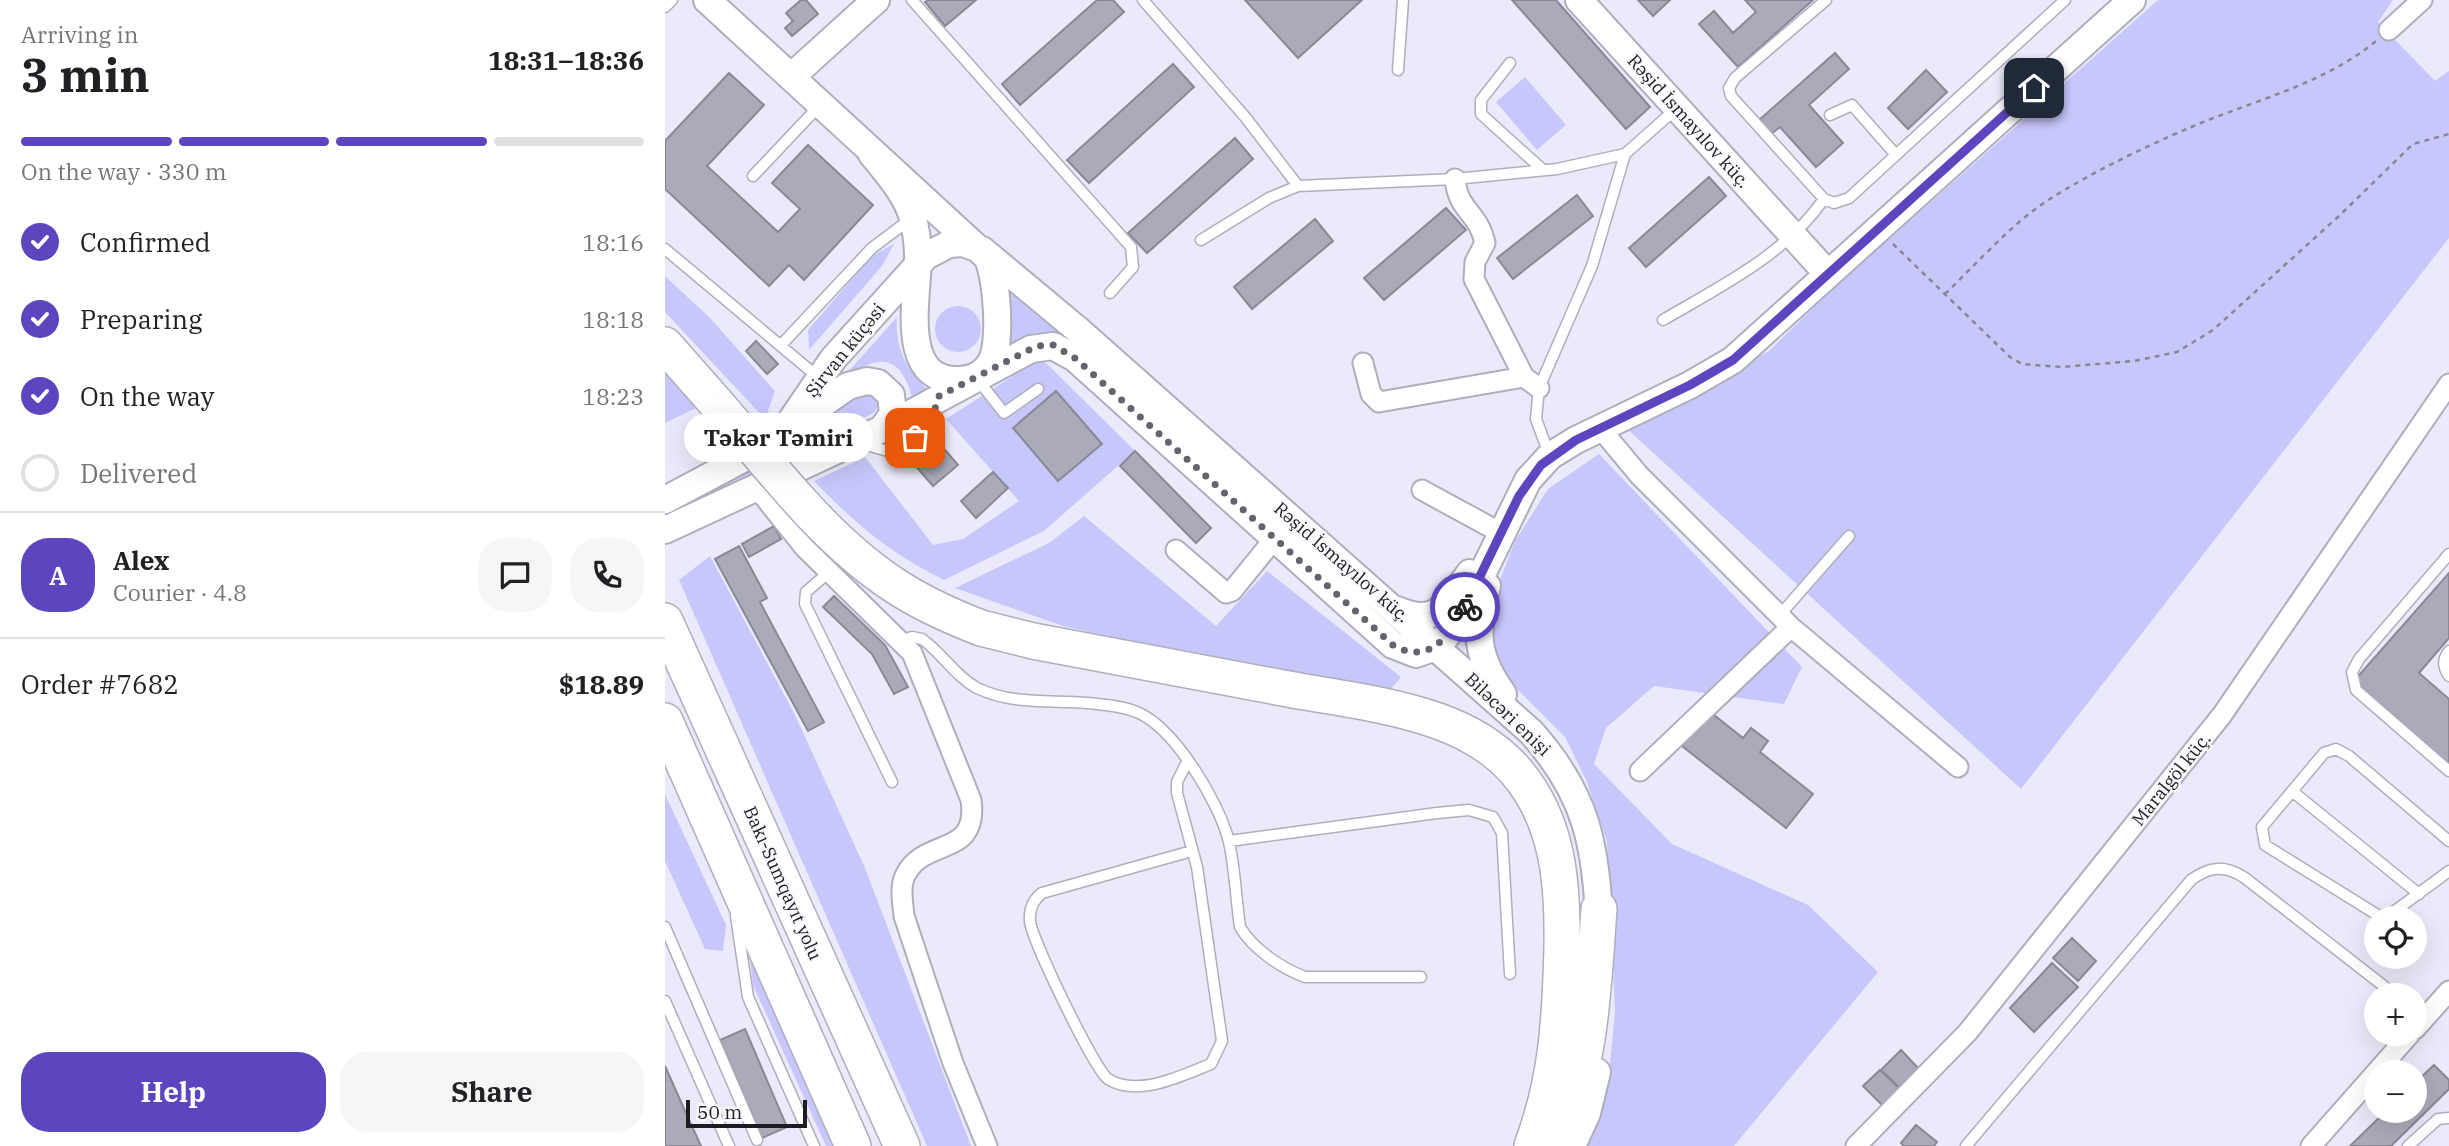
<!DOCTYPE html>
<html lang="en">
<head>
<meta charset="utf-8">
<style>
  :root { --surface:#fff; --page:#f6f6f6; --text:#202124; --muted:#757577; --line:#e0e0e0; --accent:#5c45be }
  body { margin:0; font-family:"IBM Plex Serif",serif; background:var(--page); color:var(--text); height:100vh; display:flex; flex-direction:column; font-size:26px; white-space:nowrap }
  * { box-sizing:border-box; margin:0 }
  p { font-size:23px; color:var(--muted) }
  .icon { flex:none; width:38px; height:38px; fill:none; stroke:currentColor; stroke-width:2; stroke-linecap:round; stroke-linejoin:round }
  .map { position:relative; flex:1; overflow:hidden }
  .side { display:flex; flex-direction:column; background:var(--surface); width:665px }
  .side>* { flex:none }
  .controls { position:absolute; left:1699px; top:906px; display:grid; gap:14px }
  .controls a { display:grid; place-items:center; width:63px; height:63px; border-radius:50%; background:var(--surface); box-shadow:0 7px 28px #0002; font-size:35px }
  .scale { position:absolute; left:21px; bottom:18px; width:121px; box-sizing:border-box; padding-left:7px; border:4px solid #1d1c22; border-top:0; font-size:19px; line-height:24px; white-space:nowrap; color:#1d1c22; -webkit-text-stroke:5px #f9f9ff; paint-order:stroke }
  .pin { position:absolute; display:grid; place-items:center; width:60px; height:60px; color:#fff; margin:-30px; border-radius:14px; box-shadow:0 4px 10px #0006 }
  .courier { position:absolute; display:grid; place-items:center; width:70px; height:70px; margin:-35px; border:5px solid #5c45be; border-radius:50%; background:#fff; color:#222; box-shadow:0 2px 9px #0007 }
  .bubble { position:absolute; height:49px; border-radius:24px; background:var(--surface); box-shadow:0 7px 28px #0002; font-size:23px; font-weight:800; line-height:49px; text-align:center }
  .overview em { font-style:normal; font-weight:800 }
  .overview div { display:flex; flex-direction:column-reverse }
  .overview { display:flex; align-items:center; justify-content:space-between; height:119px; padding:0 21px }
  h1 { font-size:46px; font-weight:800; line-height:52px }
  .bar { display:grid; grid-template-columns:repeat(4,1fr); gap:10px 7px; align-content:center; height:84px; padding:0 21px }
  .bar i { height:9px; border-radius:5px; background:var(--line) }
  .bar .on { background:var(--accent) }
  .bar p { grid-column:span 4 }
  .line { display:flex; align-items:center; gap:18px; padding:0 21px; border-top:2px solid var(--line) }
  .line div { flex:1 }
  .round { display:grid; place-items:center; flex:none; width:74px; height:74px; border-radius:28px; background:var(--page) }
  ol { padding:0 21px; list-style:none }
  li { display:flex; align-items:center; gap:21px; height:77px }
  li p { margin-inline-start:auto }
  li .icon { padding:7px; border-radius:50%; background:var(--accent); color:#fff; stroke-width:4 }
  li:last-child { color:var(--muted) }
  li i { width:38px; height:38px; border:4px solid var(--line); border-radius:50% }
  .cta { display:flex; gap:14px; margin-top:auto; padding:14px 21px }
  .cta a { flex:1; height:80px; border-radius:28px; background:var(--accent); color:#fff; font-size:28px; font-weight:800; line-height:80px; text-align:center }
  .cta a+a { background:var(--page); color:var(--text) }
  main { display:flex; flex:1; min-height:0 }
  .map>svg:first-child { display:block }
</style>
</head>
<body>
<main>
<section class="side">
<div class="overview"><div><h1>3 min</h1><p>Arriving in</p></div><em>18:31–18:36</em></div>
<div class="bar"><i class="on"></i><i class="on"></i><i class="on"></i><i></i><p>On the way · 330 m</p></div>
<ol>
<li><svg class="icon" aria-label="check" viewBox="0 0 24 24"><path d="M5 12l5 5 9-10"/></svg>Confirmed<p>18:16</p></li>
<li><svg class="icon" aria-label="check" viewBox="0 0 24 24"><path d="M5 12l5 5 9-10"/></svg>Preparing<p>18:18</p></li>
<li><svg class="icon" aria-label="check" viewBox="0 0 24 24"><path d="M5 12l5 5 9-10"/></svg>On the way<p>18:23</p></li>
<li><i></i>Delivered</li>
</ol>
<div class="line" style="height:126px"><b class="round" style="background:var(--accent);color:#fff">A</b><div><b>Alex</b><p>Courier · 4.8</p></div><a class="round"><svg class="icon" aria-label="chat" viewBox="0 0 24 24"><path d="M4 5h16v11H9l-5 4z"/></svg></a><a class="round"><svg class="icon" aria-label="phone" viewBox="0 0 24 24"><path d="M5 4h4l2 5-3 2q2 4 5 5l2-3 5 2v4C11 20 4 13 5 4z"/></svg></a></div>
<div class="line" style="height:91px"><div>Order #7682</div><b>$18.89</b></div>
<div class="cta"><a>Help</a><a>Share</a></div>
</section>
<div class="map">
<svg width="1784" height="1146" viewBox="0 0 1784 1146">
  <rect width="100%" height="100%" fill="#eaeafa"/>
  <path fill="#c8c7fc" d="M1493,0H1728L1713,22L1770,81L1784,71V238L1356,789L961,428L1104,351L1159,297Z
    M860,77L901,125L872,150L831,102Z
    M229,244L217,266L144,350L143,330L207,256Z
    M0,276L45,318L110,391L100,419L0,312Z
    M338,286L400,338C374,330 359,340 336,352Z
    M270 329a23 23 0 1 1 46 0a23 23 0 1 1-46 0Z
    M232,317C230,351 242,370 266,393L248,401C236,349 209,355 174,382Z
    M376,358L470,451L379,531L279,580C226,554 189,523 149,481L200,457L268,545L298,539L354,501L281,419Z
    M0,370L31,408L0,423Z
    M194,390L210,395L213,405L210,412L0,515V512L147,434Z
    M934,454L1137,667L1119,704L989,686L941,728L929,764L1007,844L1143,905L1213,972L1069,1146H920L935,1112L945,1065L950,1010L942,842L922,782L900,737L838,675L824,648L821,616L850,541L883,489Z
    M419,516L551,626L602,571L736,677L726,689L479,645L398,626L290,588L384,543Z
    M45,556L130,715L200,868L306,1146H262L14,580Z
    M0,794L61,925L58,951L40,949L0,861Z
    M85,959L171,1146H161L88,985Z"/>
  <path fill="#aaaab9" stroke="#888896" stroke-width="2" d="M136,0H141L153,14L127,36L120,28L128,21L121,13Z
    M263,0H311L280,26L260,2Z
    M432,0H448L459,12L355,105L337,84Z
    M580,0H697L633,58Z
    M847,0H891L985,107L961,129Z
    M973,0H1005L988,16Z
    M1080,0H1148L1073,67L1034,24L1049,11L1068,33L1091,12Z
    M1170,53L1184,69L1144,105L1178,143L1151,167L1115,127L1106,134L1094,120Z
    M508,64L529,87L424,183L402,160Z
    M1261,70L1282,92L1243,129L1223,108Z
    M64,73L99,105L42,166L113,232L135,209L107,183L143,145L208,205L139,280L124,265L104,286L0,189V141Z
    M570,138L588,159L482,253L463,233Z
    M1044,177L1061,196L981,267L964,248Z
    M912,195L928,216L848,279L832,258Z
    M781,208L801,230L719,300L699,278Z
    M650,219L668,241L587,309L569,287Z
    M91,341L113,364L102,374L81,351Z
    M391,391L437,444L393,481L348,428Z
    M268,436L293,465L268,486L243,457Z
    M470,451L546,528L531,543L455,466Z
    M328,472L343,488L311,518L296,501Z
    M109,526L116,539L84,557L77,544Z
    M74,546L102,598L95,602L159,722L143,731L50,559Z
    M1784,573V638L1754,673L1784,699V764L1689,681Z
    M169,596L220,645L243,687L229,694L207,654L158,607Z
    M1044,711L1078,738L1086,728L1103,741L1095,752L1148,794L1121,828L1017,746Z
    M1407,938L1431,961L1413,981L1388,958Z
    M1387,963L1413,987L1369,1032L1345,1008Z
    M80,1029L122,1127L97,1138L55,1040Z
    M1236,1050L1255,1070L1237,1090L1216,1070Z
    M1769,1065L1784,1080V1089L1726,1146H1685L1721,1111H1750V1083Z
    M0,1066L20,1111L36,1146H0Z
    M1215,1070L1236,1090L1219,1107L1198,1086Z
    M1251,1125L1272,1142L1269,1146H1239L1236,1143Z"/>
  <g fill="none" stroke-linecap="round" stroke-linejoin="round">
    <g stroke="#aeaebc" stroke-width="13">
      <path id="lane" d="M247,0L466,247L468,267L445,293
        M478,0L581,118L633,186
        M0,7L7,0
        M845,63L816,100V114L878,170
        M733,70L738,0
        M1165,115L1187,105L1231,155
        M88,176L155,105
        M1159,199L1169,203L1184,198L1400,0
        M536,240L604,198L633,186L790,179L892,169L960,154L1012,108
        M0,249L153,377
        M998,320C1056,286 1120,255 1159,199L1066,96L1064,88L1070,78L1161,0
        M117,344L207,248L243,221
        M313,380L339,413L373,389
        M198,444L230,453L265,425L272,404
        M884,454L871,419L874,388L927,266L960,154
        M1784,554L1694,659L1687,672L1691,690L1784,771
        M164,572L141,592L140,604L227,782
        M1114,616L1184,536
        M238,640L247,637L257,639C277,653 290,676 312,688C347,705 385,700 422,703C440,705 458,706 474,713C511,730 555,804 564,842C570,869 571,899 575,927C588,949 616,968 640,977H756
        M1784,651C1777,660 1778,667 1784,676
        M523,760L512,782V793L532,867L557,1041L546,1064C518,1075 473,1098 443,1079C429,1069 366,938 365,921C364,909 368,900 377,893L527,851
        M1627,791L1754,894
        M564,841L772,813L804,810L828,817L837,833L845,974
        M71,916L83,997L149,1146
        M1719,919L1600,845L1597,827L1659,753L1671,749L1684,756L1784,841
        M1719,919L1784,871
        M0,927L92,1140
        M0,1001L64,1146
        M1301,1146L1526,880C1545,866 1560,865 1580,878L1720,987
        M1743,1146L1773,1119L1784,1118"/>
    </g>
    <g stroke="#aeaebc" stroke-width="23">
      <path id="street" d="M1724,30L1757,0
        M790,179C793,212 813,211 820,243L810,262L809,279L859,377
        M698,363L706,394L714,402L859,377L874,388
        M935,428L974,475L1126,627L1293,767
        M92,488L140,548L247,653L306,800C314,858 260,837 241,874C234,886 238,903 239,916L288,1063L322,1146
        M757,490L836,533
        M511,550L561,593L567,591L610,538
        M975,771L1126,627
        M1750,1029L1784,991
        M1191,1146L1302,1033L1557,715L1784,384
        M1646,1146L1745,1034"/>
    </g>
    <g stroke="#aeaebc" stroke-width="30">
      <path id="secondary" d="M42,0L322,257C332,276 337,343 326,362C319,374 309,379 295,380C232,383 253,296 253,257C253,243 251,229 247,215C239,191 221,172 206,153
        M914,0L1162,273
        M126,77L211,0
        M119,431L168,359L261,256L284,244L298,243L317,250L413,330L866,732C924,797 930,845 935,929
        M0,500L83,456L183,386L202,381L213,383L226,395L228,414L217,429
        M0,530L217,429L366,349L388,346L410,358L728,645L751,654L773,646L782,635L801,607L863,480L885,456L911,440L1025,385L1068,360L1467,0
        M822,586C810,630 810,656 838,694
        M732,610C773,628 781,604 805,573
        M907,1146L922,1113L932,1072"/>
    </g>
    <g stroke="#aeaebc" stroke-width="38">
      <path id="highway" d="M0,345L52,404
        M0,621L237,1146
        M316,628L368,641C453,657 538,673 623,689C673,698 725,704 773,721C801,731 829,747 849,769C894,820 898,884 897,948C895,1020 892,1079 867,1146
        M0,721L188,1146
        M888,1146C927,1073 928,989 934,909"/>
    </g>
    <path stroke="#878691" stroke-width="2.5" stroke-dasharray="5 5" stroke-linecap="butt" d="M1228,244L1345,357L1357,364L1396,367L1469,361L1512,352L1548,330L1674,216L1748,144L1784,134
      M1280,294C1308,267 1335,237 1365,213C1402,184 1479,147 1524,128C1586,101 1658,85 1711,41"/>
    <use href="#lane" stroke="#fff" stroke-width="10"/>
    <use href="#street" stroke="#fff" stroke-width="19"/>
    <use href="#secondary" stroke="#fff" stroke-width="26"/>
    <use href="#highway" stroke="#fff" stroke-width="35"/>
    <g stroke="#aeaebc" stroke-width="38" stroke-linecap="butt">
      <path id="highway-bridge" d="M52,404C106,467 159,539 229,585C256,603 285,616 316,628"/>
    </g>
    <use href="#highway-bridge" stroke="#fff" stroke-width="35"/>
  </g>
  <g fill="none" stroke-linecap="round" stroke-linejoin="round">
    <path stroke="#65646e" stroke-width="7" stroke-dasharray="0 12.6" d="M250,438L265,425L274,396L372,346L388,345L410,358L728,645C764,666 784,636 800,607"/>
    <path stroke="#5c45be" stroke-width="9" d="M800,607L854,496L876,465L911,440L1025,385L1068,360L1369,88"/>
  </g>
  <g text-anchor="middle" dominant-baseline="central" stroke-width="5" stroke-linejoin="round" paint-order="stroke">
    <g font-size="18" fill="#1d1c22" stroke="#f9f9ff">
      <text transform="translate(1024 121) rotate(48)">Rəşid İsmayılov küç.</text>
      <text transform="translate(180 350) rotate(-51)">Şirvan küçəsi</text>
      <text transform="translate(677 562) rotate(41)">Rəşid İsmayılov küç.</text>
      <text transform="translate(843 714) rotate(44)">Biləcəri enişi</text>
      <text transform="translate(1506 779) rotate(-51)">Maralgöl küç.</text>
      <text transform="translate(118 883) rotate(66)">Bakı-Sumqayıt yolu</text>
    </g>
  </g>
</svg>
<div class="controls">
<a><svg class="icon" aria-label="locate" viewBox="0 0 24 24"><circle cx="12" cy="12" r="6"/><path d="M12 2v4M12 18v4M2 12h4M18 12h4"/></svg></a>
<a>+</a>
<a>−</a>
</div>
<div class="scale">50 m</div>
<div class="pin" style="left:250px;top:438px;background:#ea580c"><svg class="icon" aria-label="bag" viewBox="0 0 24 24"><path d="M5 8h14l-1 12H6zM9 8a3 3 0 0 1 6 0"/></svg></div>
<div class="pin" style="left:1369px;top:88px;background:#1f2937"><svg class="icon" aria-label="home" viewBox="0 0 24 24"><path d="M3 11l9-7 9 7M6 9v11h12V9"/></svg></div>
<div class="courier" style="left:800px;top:607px"><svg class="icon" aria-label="bike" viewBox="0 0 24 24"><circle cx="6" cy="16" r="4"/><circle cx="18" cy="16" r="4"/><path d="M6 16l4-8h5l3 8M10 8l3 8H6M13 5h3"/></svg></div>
<div class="bubble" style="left:19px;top:413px;width:189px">Təkər Təmiri</div>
</div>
</main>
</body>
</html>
